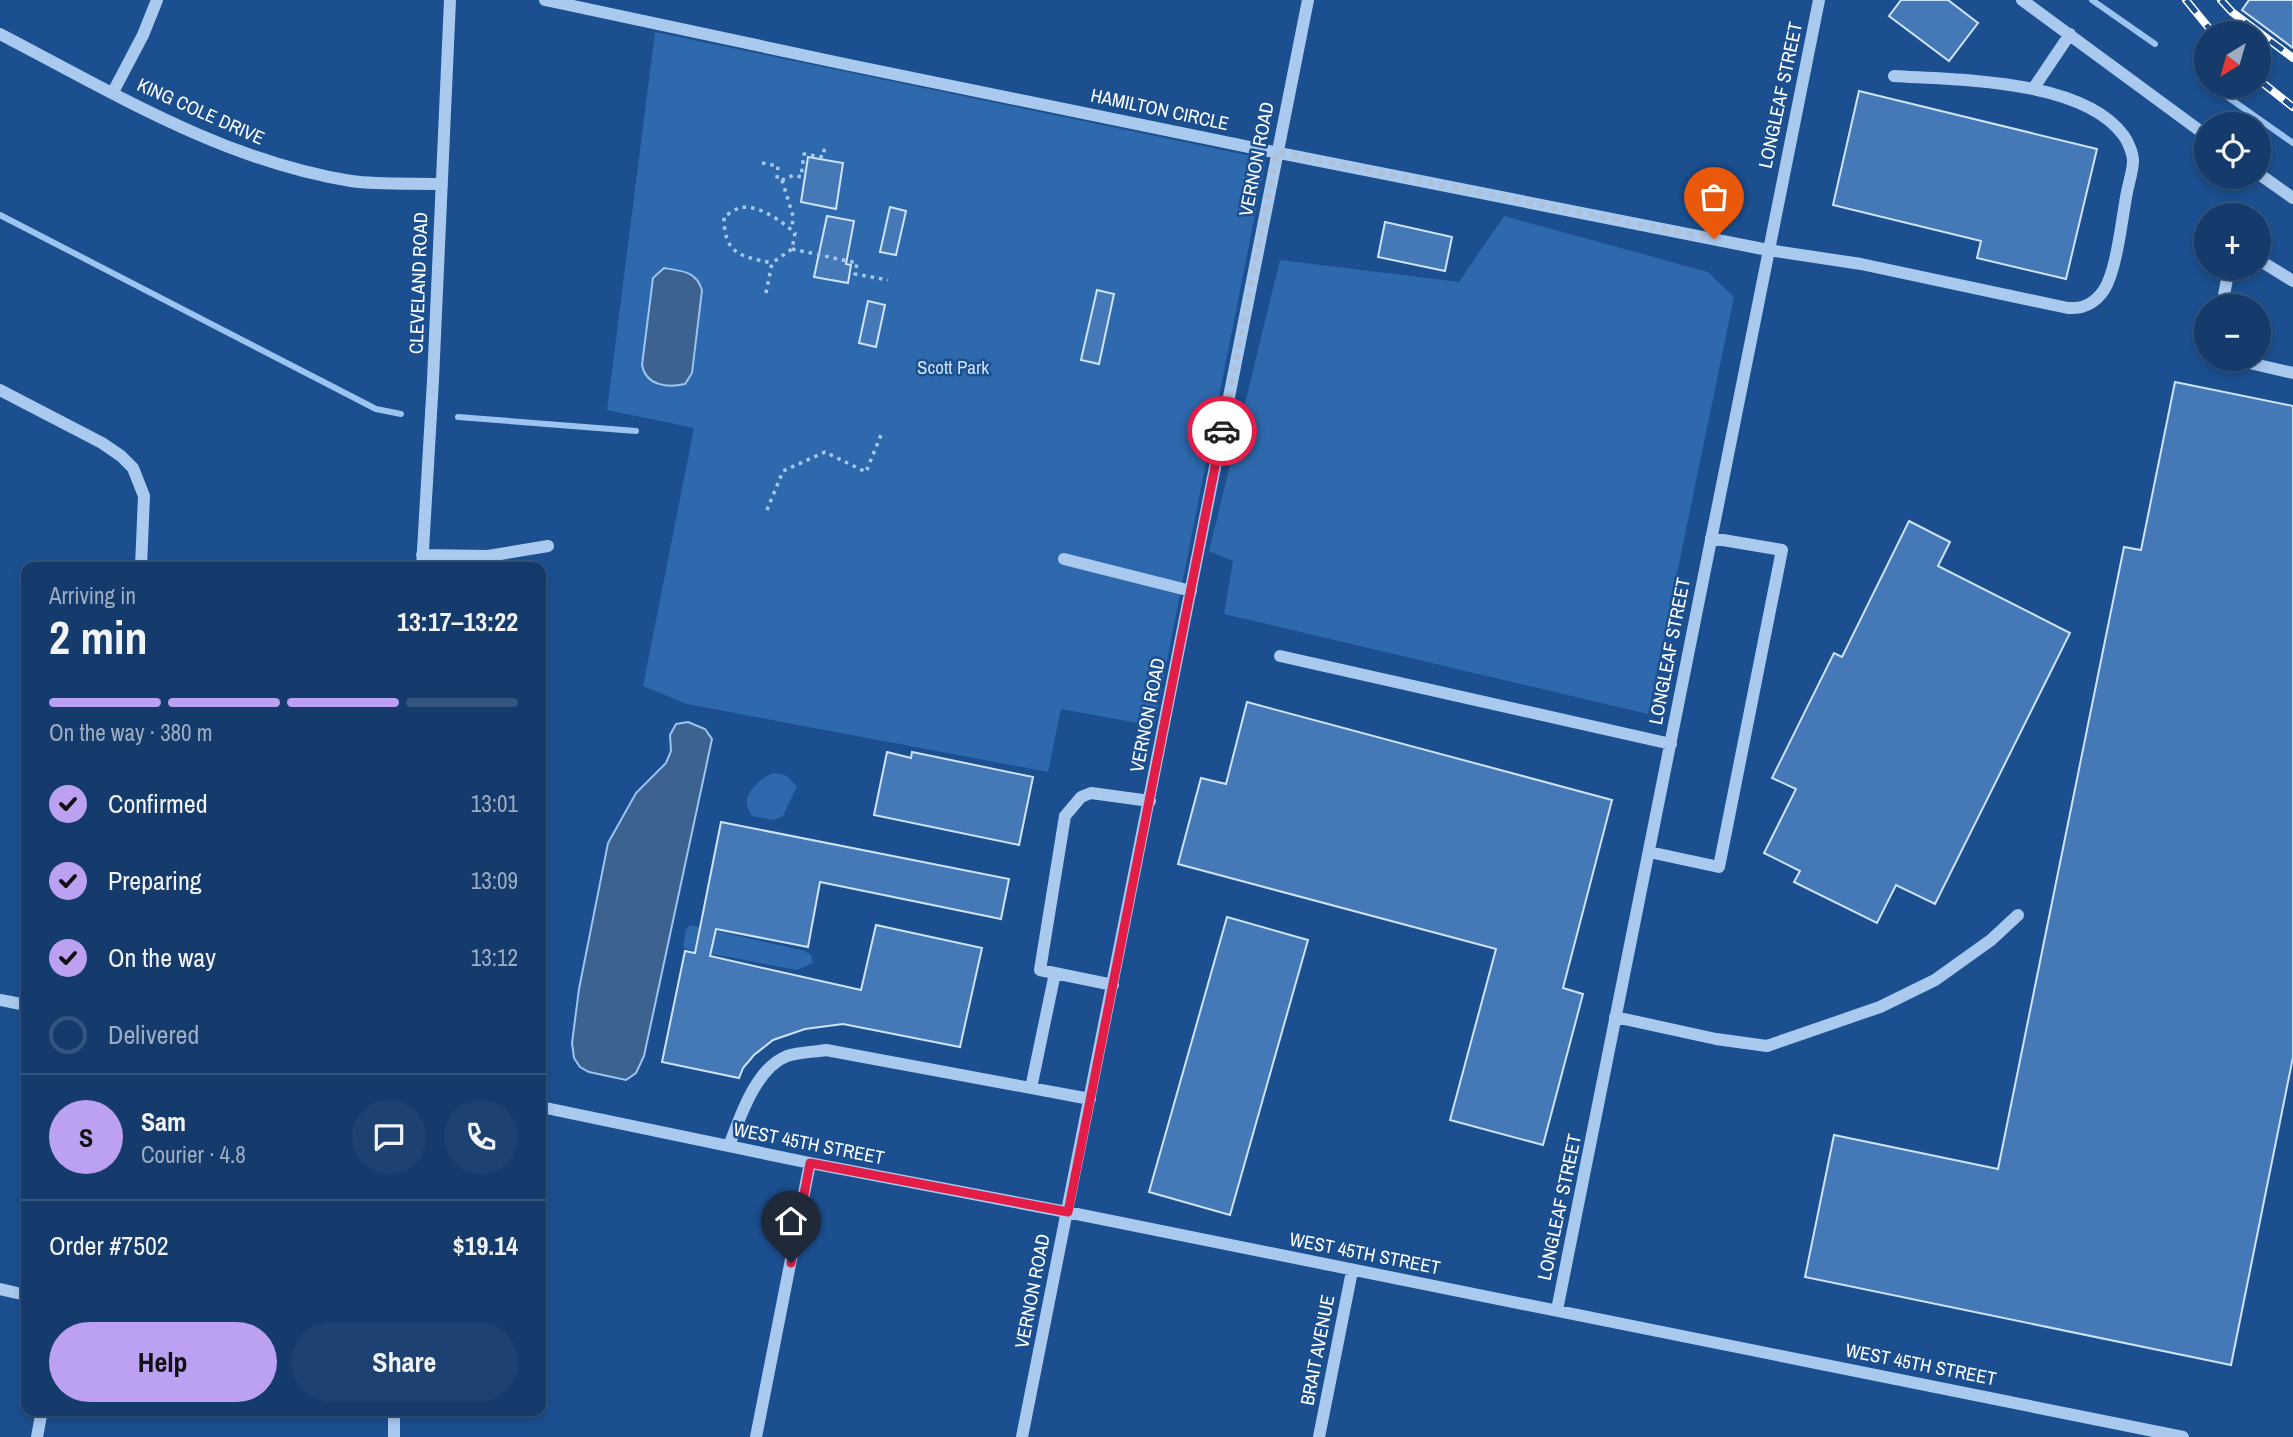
<!DOCTYPE html>
<html lang="en">
<head>
<meta charset="utf-8">
<style>
  :root { --surface:#143b6b; --page:#1d4271; --text:#f1f3f6; --muted:#9dadc1; --line:#33557e; --accent:#bca0f2 }
  body { margin:0; font-family:"Archivo Narrow",sans-serif; background:var(--page); color:var(--text); height:100vh; display:flex; flex-direction:column; font-size:26px; white-space:nowrap }
  * { box-sizing:border-box; margin:0 }
  p { font-size:23px; color:var(--muted) }
  .icon { flex:none; width:38px; height:38px; fill:none; stroke:currentColor; stroke-width:2; stroke-linecap:round; stroke-linejoin:round }
  .map { position:relative; flex:1; overflow:hidden }
  .drawer { position:absolute; left:21px; top:562px; width:525px; height:854px; display:flex; flex-direction:column; background:var(--surface); border-radius:14px; box-shadow:0 4px 10px #0003,0 0 0 2px var(--line) }
  .drawer>* { flex:none }
  .needle { width:46px; rotate:217deg }
  .tools { position:absolute; left:2194px; top:21px; display:grid; gap:14px }
  .tools a { display:grid; place-items:center; width:77px; height:77px; border-radius:50%; background:var(--surface); box-shadow:0 4px 10px #0003,0 0 0 2px var(--line); font-size:35px }
  .pin { position:absolute; display:grid; place-items:center; width:60px; height:60px; color:#fff; margin:-72px -30px; border-radius:50% 50% 50% 0; rotate:-45deg; box-shadow:0 0 7px #0007 }
  .pin .icon { rotate:45deg }
  .courier { position:absolute; display:grid; place-items:center; width:70px; height:70px; margin:-35px; border:5px solid #e11d48; border-radius:50%; background:#fff; color:#222; box-shadow:0 2px 9px #0007 }
  .head em { font-style:normal; font-weight:700 }
  .head div { display:flex; flex-direction:column-reverse }
  .head { display:flex; align-items:center; justify-content:space-between; height:119px; padding:0 28px }
  h1 { font-size:46px; font-weight:700; line-height:52px }
  .bar { display:grid; grid-template-columns:repeat(4,1fr); gap:10px 7px; align-content:center; height:84px; padding:0 28px }
  .bar i { height:9px; border-radius:5px; background:var(--line) }
  .bar .current { background:var(--accent) }
  .bar p { grid-column:span 4 }
  .line { display:flex; align-items:center; gap:18px; padding:0 28px; border-top:2px solid var(--line) }
  .line div { flex:1 }
  .round { display:grid; place-items:center; flex:none; width:74px; height:74px; border-radius:37px; background:var(--page) }
  ol { padding:0 28px; list-style:none }
  li { display:flex; align-items:center; gap:21px; height:77px }
  li p { margin-inline-start:auto }
  li .icon { padding:7px; border-radius:50%; background:var(--accent); color:#111; stroke-width:4 }
  li:last-child { color:var(--muted) }
  li i { width:38px; height:38px; border:4px solid var(--line); border-radius:50% }
  .button { display:flex; gap:14px; margin-top:auto; padding:14px 28px }
  .button a { flex:1; height:80px; border-radius:42px; background:var(--accent); color:#111; font-size:28px; font-weight:700; line-height:80px; text-align:center }
  .button a+a { background:var(--page); color:var(--text) }
  .map>svg:first-child { display:block }
</style>
</head>
<body>
<div class="map">
<svg width="2293" height="1437" viewBox="0 0 2293 1437">
  <rect width="100%" height="100%" fill="#1b4f8f"/>
  <path fill="#2e69ad" d="M655,32L1266,159L1154,726L1061,709L1048,772L687,704L643,686L694,428L607,410Z
    M1504,216L1708,272L1734,297L1648,714L1224,614L1233,561L1209,551L1280,260L1459,282Z
    M775,773L787,776L797,786L783,816L774,820L752,816C751,815 747,806 747,805C744,792 764,775 775,773Z
    M690,925L805,951L811,955L813,963L797,970L686,949L683,946L686,929Z"/>
  <path fill="#3c6290" stroke="#9cc4f0" stroke-width="2" d="M664,268C682,271 696,271 702,290L692,373L685,384C668,388 646,386 642,365L653,278Z
    M688,722L705,729L712,739L644,1056L636,1073L626,1080L589,1072L580,1067L574,1058L572,1043L579,989L608,843L636,793L666,763L671,751L670,735L676,724Z"/>
  <g fill="none" stroke-linecap="round" stroke-linejoin="round">
    <path stroke="#9cc4f0" stroke-width="6" d="M2092,0L2155,44
      M2212,86L2293,143
      M0,215L376,409L401,414
      M458,417L636,431"/>
  </g>
  <path fill="#4478b7" stroke="#cfe3fa" stroke-width="2" d="M1901,0H1948L1978,23L1949,61L1889,16Z
    M2249,0H2293V48L2242,10Z
    M1859,91L2097,149L2066,279L1977,258L1981,241L1833,205Z
    M808,157L843,163L836,209L801,202Z
    M890,207L906,211L896,255L880,252Z
    M827,216L854,221L846,264L851,265L848,283L814,277Z
    M1385,222L1452,237L1445,271L1378,257Z
    M1097,290L1114,294L1099,364L1081,360Z
    M868,301L885,305L876,347L859,343Z
    M2175,382L2293,406V1057L2231,1365L1805,1277L1834,1135L1998,1169L2124,547L2141,550Z
    M1909,521L1950,542L1938,566L2070,633L1935,904L1896,885L1877,923L1794,882L1800,871L1764,853L1796,789L1772,778L1834,653L1842,657Z
    M1247,702L1612,800L1563,988L1583,994L1543,1145L1450,1120L1496,949L1178,864L1201,778L1226,784Z
    M887,752L911,758L912,752L1033,777L1019,845L874,815Z
    M721,822L1009,879L1001,919L820,882L808,947L716,929L710,956L861,990L876,925L982,948L960,1047L843,1024L805,1029L773,1040L754,1055L743,1068L739,1078L662,1062L685,951L695,953Z
    M1227,917L1308,940L1230,1215L1149,1192Z"/>
  <g fill="none" stroke-linecap="round" stroke-linejoin="round">
    <path stroke="#a9c9ee" stroke-width="3.5" stroke-dasharray="3.5 5" stroke-linecap="butt" d="M762,163L778,166L777,179L782,180L794,175L801,177L804,154L823,157L825,145
      M782,180L793,216L792,229
      M792,249L857,263L855,274L888,280
      M766,293L772,263L792,249L795,233C783,222 757,203 739,208C734,210 728,214 724,217C724,254 740,256 772,263
      M767,510L783,471L825,452L866,472L881,435"/>
    <path stroke="#a9c9ee" stroke-width="12" d="M545,0L845,64L1254,148L1768,250L1861,264L2068,308C2084,309 2095,303 2104,290C2117,270 2122,217 2127,192C2129,182 2133,170 2133,161C2133,153 2128,142 2124,136C2083,79 1957,80 1894,76
      M2022,0L2207,136
      M0,34C112,92 224,161 351,181C380,185 412,183 442,184
      M2033,89L2070,34
      M113,92L143,35L157,0
      M2259,174L2293,198
      M2259,260L2293,281
      M2222,306L2229,268
      M2232,359L2293,373
      M0,390L102,443L121,456L133,468L144,496L141,567
      M422,555L488,556L548,546
      M1064,559L1191,591
      M422,567L433,380L450,0
      M1280,656L1671,744
      M1649,852L1719,867L1782,550L1711,538
      M1113,985L1040,970L1065,816L1081,797L1091,793L1150,801
      M0,1000L26,1005
      M1615,1017L1716,1039L1767,1046L1880,1007L1935,980L1991,940L2018,915
      M1031,1088L1055,973
      M541,1107L810,1163L1067,1212L2183,1437
      M729,1146C740,1117 756,1068 787,1056C799,1052 814,1052 826,1050L1090,1099
      M0,1289L26,1295
      M1557,1310L1819,0
      M37,1437L42,1410
      M394,1437V1410
      M756,1437L810,1163
      M1022,1437L1308,0
      M1319,1437L1352,1271"/>
    <g stroke="#fff" stroke-width="8">
      <path id="rail" d="M2186,0L2213,33
        M2221,0L2232,12L2293,58
        M2259,80L2293,107"/>
    </g>
    <use href="#rail" stroke="#1b4f8f" stroke-width="5" stroke-dasharray="16" stroke-linecap="butt"/>
  </g>
  <g fill="none" stroke-linecap="round" stroke-linejoin="round">
    <path stroke="#afc1d8" stroke-width="7" stroke-dasharray="0 12.6" d="M1222,431L1277,152L1714,239"/>
    <path stroke="#e11d48" stroke-width="9" d="M791,1263L810,1163L1068,1212L1222,431"/>
  </g>
  <g text-anchor="middle" dominant-baseline="central" stroke-width="5" stroke-linejoin="round" paint-order="stroke">
    <g font-size="19" fill="#fff" stroke="#1b4f8f">
      <text transform="translate(1780 95) rotate(-78)">LONGLEAF STREET</text>
      <text transform="translate(1160 109) rotate(12)">HAMILTON CIRCLE</text>
      <text transform="translate(201 111) rotate(24)">KING COLE DRIVE</text>
      <text transform="translate(1256 159) rotate(-79)">VERNON ROAD</text>
      <text transform="translate(418 283) rotate(-88)">CLEVELAND ROAD</text>
      <text transform="translate(1669 651) rotate(-79)">LONGLEAF STREET</text>
      <text transform="translate(1147 715) rotate(-79)">VERNON ROAD</text>
      <text transform="translate(809 1143) rotate(11)">WEST 45TH STREET</text>
      <text transform="translate(1559 1207) rotate(-78)">LONGLEAF STREET</text>
      <text transform="translate(1365 1253) rotate(11)">WEST 45TH STREET</text>
      <text transform="translate(1032 1291) rotate(-79)">VERNON ROAD</text>
      <text transform="translate(1317 1350) rotate(-79)">BRAIT AVENUE</text>
      <text transform="translate(1921 1364) rotate(11)">WEST 45TH STREET</text>
    </g>
    <g font-size="19" fill="#cfe3fa" stroke="#1b4f8f">
      <text x="953" y="367">Scott Park</text>
    </g>
  </g>
</svg>
<div class="tools">
<a><svg class="needle" viewBox="-14 -14 28 28"><path d="M0-13l5 13h-10z" fill="#e53935"/><path d="M0 13l5-13h-10z" fill="#9dadc1"/></svg></a>
<a><svg class="icon" aria-label="locate" viewBox="0 0 24 24"><circle cx="12" cy="12" r="6"/><path d="M12 2v4M12 18v4M2 12h4M18 12h4"/></svg></a>
<a>+</a>
<a>−</a>
</div>
<div class="pin" style="left:1714px;top:239px;background:#ea580c"><svg class="icon" aria-label="bag" viewBox="0 0 24 24"><path d="M5 8h14l-1 12H6zM9 8a3 3 0 0 1 6 0"/></svg></div>
<div class="pin" style="left:791px;top:1263px;background:#1f2937"><svg class="icon" aria-label="home" viewBox="0 0 24 24"><path d="M3 11l9-7 9 7M6 9v11h12V9"/></svg></div>
<div class="courier" style="left:1222px;top:431px"><svg class="icon" aria-label="car" viewBox="0 0 24 24"><path d="M5 17H2v-5l4-1 3-4h7l3 4 3 1v5h-3M9 17h6M6 11h13"/><circle cx="7" cy="17" r="2"/><circle cx="17" cy="17" r="2"/></svg></div>
<section class="drawer">
<div class="head"><div><h1>2 min</h1><p>Arriving in</p></div><em>13:17–13:22</em></div>
<div class="bar"><i class="current"></i><i class="current"></i><i class="current"></i><i></i><p>On the way · 380 m</p></div>
<ol>
<li><svg class="icon" aria-label="check" viewBox="0 0 24 24"><path d="M5 12l5 5 9-10"/></svg>Confirmed<p>13:01</p></li>
<li><svg class="icon" aria-label="check" viewBox="0 0 24 24"><path d="M5 12l5 5 9-10"/></svg>Preparing<p>13:09</p></li>
<li><svg class="icon" aria-label="check" viewBox="0 0 24 24"><path d="M5 12l5 5 9-10"/></svg>On the way<p>13:12</p></li>
<li><i></i>Delivered</li>
</ol>
<div class="line" style="height:126px"><b class="round" style="background:var(--accent);color:#111">S</b><div><b>Sam</b><p>Courier · 4.8</p></div><a class="round"><svg class="icon" aria-label="chat" viewBox="0 0 24 24"><path d="M4 5h16v11H9l-5 4z"/></svg></a><a class="round"><svg class="icon" aria-label="phone" viewBox="0 0 24 24"><path d="M5 4h4l2 5-3 2q2 4 5 5l2-3 5 2v4C11 20 4 13 5 4z"/></svg></a></div>
<div class="line" style="height:91px"><div>Order #7502</div><b>$19.14</b></div>
<div class="button"><a>Help</a><a>Share</a></div>
</section>
</div>
</body>
</html>
